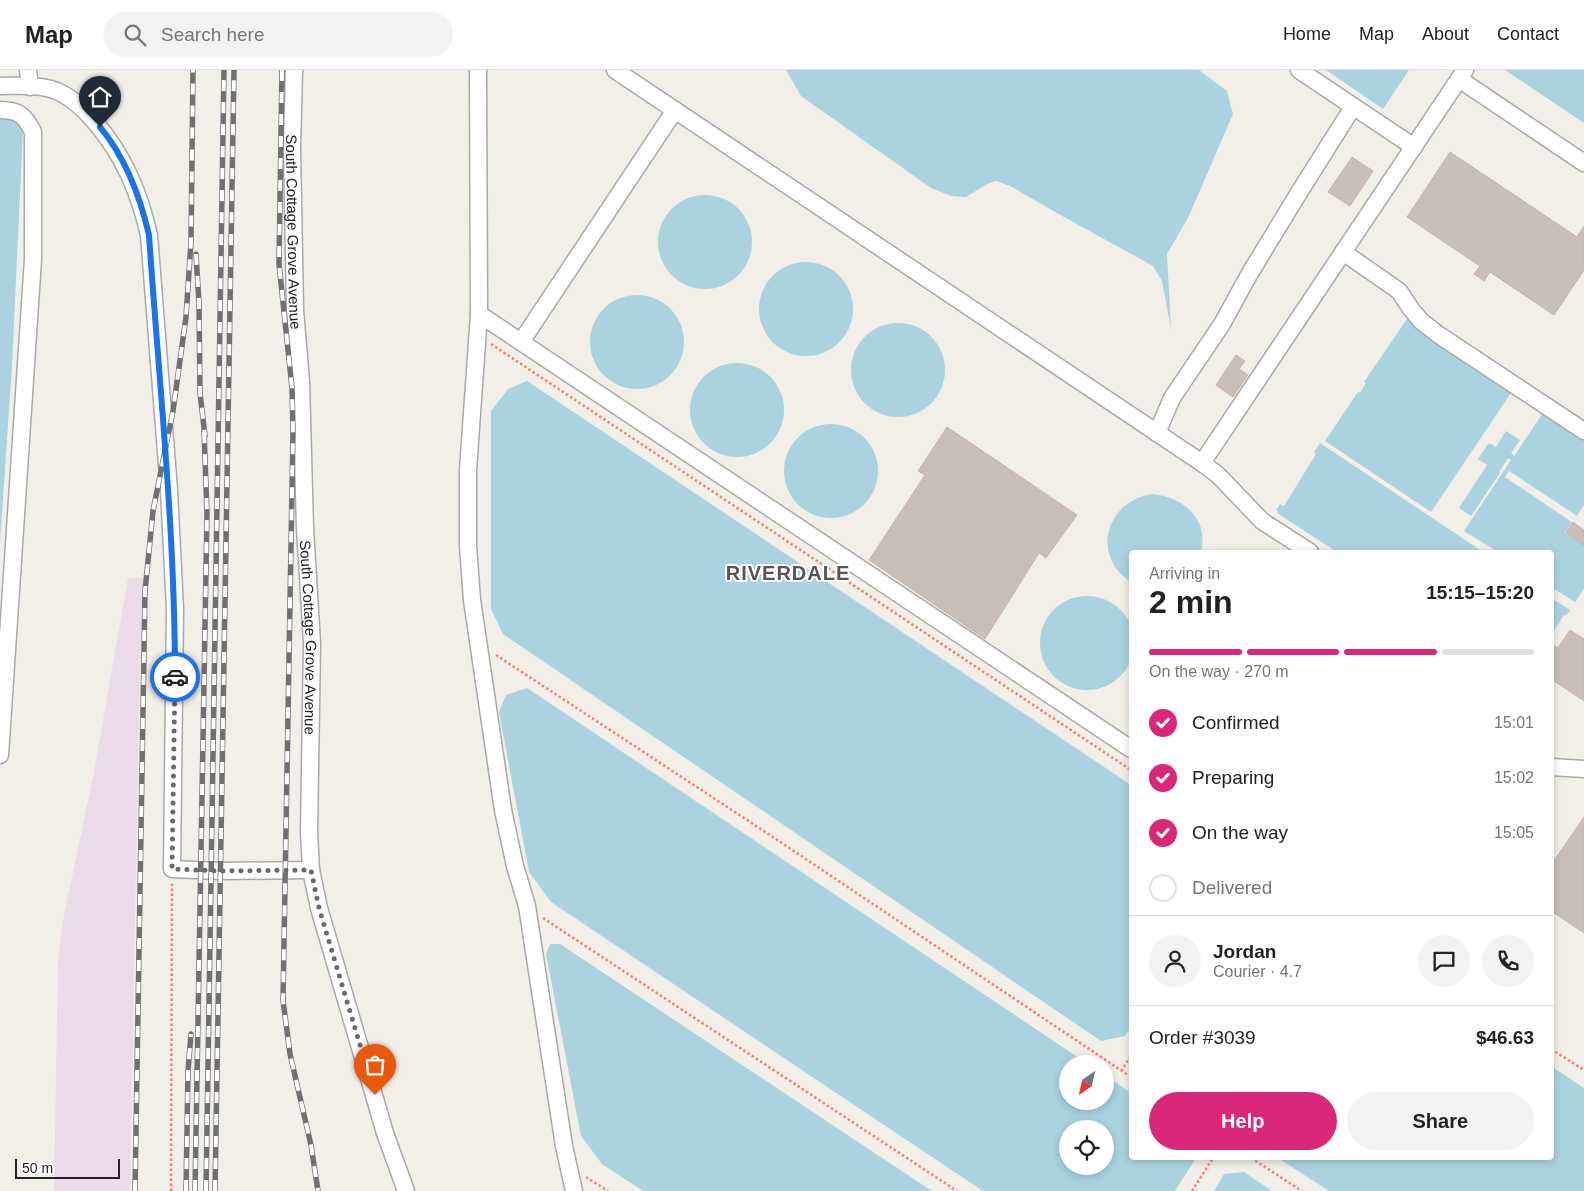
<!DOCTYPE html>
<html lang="en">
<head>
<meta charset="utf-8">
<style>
  :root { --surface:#fff; --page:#f2f2f2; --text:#222; --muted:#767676; --line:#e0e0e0; --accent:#db2777 }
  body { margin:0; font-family:Helvetica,sans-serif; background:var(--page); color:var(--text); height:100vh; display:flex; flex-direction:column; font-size:19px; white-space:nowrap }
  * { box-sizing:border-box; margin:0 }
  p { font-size:16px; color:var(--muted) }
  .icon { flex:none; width:28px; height:28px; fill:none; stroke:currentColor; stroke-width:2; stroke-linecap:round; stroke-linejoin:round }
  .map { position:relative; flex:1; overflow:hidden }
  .details { position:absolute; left:1129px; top:480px; width:425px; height:610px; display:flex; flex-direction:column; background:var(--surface); border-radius:5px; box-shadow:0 2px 8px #0003 }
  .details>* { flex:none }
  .needle { width:32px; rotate:214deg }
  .fabs { position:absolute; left:1059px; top:985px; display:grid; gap:10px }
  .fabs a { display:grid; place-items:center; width:55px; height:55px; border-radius:50%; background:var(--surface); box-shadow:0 2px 8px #0003; font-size:25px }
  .scale { position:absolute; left:15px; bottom:12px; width:105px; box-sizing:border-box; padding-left:5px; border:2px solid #222; border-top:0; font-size:14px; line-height:18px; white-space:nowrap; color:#222; -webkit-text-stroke:4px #fff; paint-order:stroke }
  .pin { position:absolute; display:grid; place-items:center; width:42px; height:42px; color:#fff; margin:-51px -21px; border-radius:50% 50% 50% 0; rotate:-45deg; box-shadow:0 0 5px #0007 }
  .pin .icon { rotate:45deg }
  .courier { position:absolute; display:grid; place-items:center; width:50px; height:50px; margin:-25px; border:4px solid #1a73e8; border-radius:50%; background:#fff; color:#222; box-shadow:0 1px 6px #0007 }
  .summary em { font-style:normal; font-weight:700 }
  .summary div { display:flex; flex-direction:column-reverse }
  .summary { display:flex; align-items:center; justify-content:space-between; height:85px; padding:0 20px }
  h1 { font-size:32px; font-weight:700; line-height:38px }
  .bar { display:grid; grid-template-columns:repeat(4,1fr); gap:8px 5px; align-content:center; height:60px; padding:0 20px }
  .bar i { height:6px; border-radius:4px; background:var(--line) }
  .bar .selected { background:var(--accent) }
  .bar p { grid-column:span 4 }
  .line { display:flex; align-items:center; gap:12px; padding:0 20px; border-top:1px solid var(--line) }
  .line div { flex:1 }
  .round { display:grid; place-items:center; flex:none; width:52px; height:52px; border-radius:26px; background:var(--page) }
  ol { padding:0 20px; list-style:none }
  li { display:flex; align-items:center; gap:15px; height:55px }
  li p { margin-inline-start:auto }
  li .icon { padding:5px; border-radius:50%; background:var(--accent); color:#fff; stroke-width:4 }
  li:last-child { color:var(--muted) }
  li i { width:28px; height:28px; border:2px solid var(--line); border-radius:50% }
  .primary-button { display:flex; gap:10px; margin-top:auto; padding:10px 20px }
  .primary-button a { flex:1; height:58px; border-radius:30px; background:var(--accent); color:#fff; font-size:20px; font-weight:700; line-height:58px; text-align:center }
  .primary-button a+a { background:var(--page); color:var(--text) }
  header { display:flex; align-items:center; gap:30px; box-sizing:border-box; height:70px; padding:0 25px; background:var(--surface); border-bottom:1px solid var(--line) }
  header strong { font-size:24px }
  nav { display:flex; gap:28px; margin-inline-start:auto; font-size:18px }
  .search { width:350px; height:45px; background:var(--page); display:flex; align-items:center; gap:12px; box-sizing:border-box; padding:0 18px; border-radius:28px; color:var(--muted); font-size:19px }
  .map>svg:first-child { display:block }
</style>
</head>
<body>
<header>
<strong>Map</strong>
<div class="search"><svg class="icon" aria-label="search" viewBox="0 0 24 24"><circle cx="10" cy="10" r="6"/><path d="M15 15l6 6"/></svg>Search here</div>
<nav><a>Home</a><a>Map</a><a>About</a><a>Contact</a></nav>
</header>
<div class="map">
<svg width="1584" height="1121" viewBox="0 0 1584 1121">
  <rect width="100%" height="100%" fill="#f2efe9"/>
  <path fill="#ebdbe8" d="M128,508H143L139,636L130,1121H54L58,890L64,845L93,707Z"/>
  <path fill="#aad3df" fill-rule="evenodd" d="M786,0H1199L1227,21L1233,44L1188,148L1167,184L1171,259L1162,211L1153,196L1064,147L1010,116L996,111L987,114L966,127L951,126L931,118L801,26Z
    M1326,0H1409L1383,39Z
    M1505,0H1584V53Z
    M0,47C12,47 18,49 23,60L12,296L0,473Z
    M658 172a47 47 0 1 1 94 0a47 47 0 1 1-94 0Z
    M759 239a47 47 0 1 1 94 0a47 47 0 1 1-94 0Z
    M590 272a47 47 0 1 1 94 0a47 47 0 1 1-94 0Z
    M1407,249L1513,320L1431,442L1325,371L1358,322L1360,323L1366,313L1364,312Z
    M851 300a47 47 0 1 1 94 0a47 47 0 1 1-94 0Z
    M690 340a47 47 0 1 1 94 0a47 47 0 1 1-94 0Z
    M527,311L1131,715V957L1125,966L1101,971L503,564L491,539V341L508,319Z
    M1545,340L1584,367V435L1577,446L1509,401L1505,407L1572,452L1565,463L1584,476V519L1575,532L1551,517V482H1498L1464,461L1511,390L1508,388L1499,402L1500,403L1471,446L1459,438L1487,395L1478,389L1489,373L1496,377L1506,361L1520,370L1511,383L1514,386Z
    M784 401a47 47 0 1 1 94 0a47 47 0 1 1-94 0Z
    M1320,373L1483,482H1337L1277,443L1278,441L1276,440L1280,434L1284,436L1316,384L1314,382Z
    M1152,424C1184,427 1209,449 1201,482H1131V512C1090,486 1106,431 1152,424Z
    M1040 573a47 47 0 1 1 94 0a47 47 0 1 1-94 0Z
    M1551,528L1570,540L1566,546L1564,545L1551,565Z
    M527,618L1088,994H1068V1031H1105V1005L1131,1023V1088H1196L1175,1121H983L551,832L529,802L499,642L506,625ZM1068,1059H1105V1096H1068Z
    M550,874H560L932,1121H643L602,1094L581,1066L546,884Z
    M1551,996L1584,1018V1121H1329L1278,1088H1551Z
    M1244,1102L1272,1121H1214L1224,1104Z"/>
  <path fill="#c7bfb8" stroke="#c4b6ab" d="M1450,82L1577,167L1584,156V200L1554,245L1490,202L1484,211L1474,204L1480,196L1407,147Z
    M1352,87L1373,101L1350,136L1328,122Z
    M1236,285L1245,291L1239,299L1248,305L1233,327L1216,315Z
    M947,357L1077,445L1046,488L1039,483L985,569L869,490L925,405L918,401Z
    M1573,452L1584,460V476L1566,463Z
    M1570,560L1584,569V631L1551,609V574L1558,578Z
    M1584,747V863L1551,841V795Z"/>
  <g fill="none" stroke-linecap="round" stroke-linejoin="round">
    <g stroke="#a9a9a9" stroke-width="19">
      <g id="minor">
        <path d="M28,0L30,17"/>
        <path id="s1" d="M294,0L292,78L295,240L301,312L305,458L312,573L309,762L311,800L319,838L385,1063L406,1121"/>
        <path d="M478,0L479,244L468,400V476L472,530L503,740L515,796L527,836L564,1076L574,1121"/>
        <path d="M615,0L1202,393L1218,405L1262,451L1310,482"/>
        <path d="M1299,0L1414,77"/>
        <path d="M1459,9L1584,93"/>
        <path d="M0,16C18,16 40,14 57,21C73,28 85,40 95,52C124,86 139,122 149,165L169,420L175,539L172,799L220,801L311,800"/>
        <path d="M0,40C18,40 25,45 33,62V189L0,685"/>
        <path d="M1343,182L1399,221L1411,239L1421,251L1439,265L1584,361"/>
        <path d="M479,244L1131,679"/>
        <path d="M521,272L675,40"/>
        <path d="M1157,363L1172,328L1222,254L1250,203L1300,121L1353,37"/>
        <path d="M1202,393L1465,0"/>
        <path d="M1551,697L1584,699"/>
      </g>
    </g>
    <path stroke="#fa8072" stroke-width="2.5" stroke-dasharray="2.5 2.5" stroke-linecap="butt" d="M491,274L1131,700
      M496,585L782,773L1131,1007
      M543,848L957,1121
      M1551,979L1584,1000
      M1121,1001L1131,986
      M1251,1088L1302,1121
      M586,1107L608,1121
      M171,1121L172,813
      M1192,1121L1213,1088"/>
    <use href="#minor" stroke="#fff" stroke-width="16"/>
    <g stroke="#707070" stroke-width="5.5">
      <path id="rail" d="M282,0L279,194L292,318L293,362L283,930L290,984L311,1075L318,1121
        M196,184L199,233L200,323L205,366
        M135,1121L145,521L153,441L173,341L186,247L191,172L193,0
        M186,1121L188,1001L191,964
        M195,1121L207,444L204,360
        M206,1121L224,0
        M215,1121L234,0"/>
    </g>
    <use href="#rail" stroke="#fff" stroke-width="4" stroke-dasharray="11" stroke-linecap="butt"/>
  </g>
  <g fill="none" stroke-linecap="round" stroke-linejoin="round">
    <path stroke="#6b6a68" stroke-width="5" stroke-dasharray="0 9" d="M175,607L172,799L220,801L311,800L319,838L375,1025"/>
    <path stroke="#1a73e8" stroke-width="6" d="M100,57C126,88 140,126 149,165C159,312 175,459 175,607"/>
  </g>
  <g text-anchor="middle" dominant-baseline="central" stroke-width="4" stroke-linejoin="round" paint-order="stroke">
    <g font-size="15" fill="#222" stroke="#fff">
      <text stroke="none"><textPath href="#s1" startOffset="162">South Cottage Grove Avenue</textPath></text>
      <text stroke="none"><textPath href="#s1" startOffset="568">South Cottage Grove Avenue</textPath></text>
    </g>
    <g font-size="20" font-weight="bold" letter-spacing="1" fill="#555" stroke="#fff">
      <text x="788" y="503">RIVERDALE</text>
    </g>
  </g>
</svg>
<div class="fabs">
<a><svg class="needle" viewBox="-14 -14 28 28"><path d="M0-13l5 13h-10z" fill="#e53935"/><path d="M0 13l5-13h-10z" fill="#767676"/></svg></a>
<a><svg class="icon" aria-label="locate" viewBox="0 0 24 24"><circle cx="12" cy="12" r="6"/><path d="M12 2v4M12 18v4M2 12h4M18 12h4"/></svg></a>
</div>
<div class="scale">50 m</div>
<div class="pin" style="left:375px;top:1025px;background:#ea580c"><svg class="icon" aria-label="bag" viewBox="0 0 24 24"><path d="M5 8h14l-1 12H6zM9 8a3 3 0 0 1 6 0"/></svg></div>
<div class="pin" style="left:100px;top:57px;background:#1f2937"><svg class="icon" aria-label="home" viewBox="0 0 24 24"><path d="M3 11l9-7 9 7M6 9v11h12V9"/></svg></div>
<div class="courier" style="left:175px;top:607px"><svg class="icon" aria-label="car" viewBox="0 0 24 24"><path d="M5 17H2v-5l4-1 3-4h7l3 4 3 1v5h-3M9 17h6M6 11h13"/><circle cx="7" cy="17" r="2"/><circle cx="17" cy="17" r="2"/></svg></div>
<section class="details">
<div class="summary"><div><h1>2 min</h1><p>Arriving in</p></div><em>15:15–15:20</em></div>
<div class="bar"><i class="selected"></i><i class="selected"></i><i class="selected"></i><i></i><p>On the way · 270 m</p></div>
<ol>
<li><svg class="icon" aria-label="check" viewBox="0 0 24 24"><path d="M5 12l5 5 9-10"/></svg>Confirmed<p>15:01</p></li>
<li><svg class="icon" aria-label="check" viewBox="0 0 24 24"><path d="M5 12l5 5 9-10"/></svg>Preparing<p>15:02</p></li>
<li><svg class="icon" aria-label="check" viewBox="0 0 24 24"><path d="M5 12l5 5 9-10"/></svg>On the way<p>15:05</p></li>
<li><i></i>Delivered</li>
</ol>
<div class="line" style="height:90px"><a class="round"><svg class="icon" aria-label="person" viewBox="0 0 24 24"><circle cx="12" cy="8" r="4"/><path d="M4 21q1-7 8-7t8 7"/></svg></a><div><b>Jordan</b><p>Courier · 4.7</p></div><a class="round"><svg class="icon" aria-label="chat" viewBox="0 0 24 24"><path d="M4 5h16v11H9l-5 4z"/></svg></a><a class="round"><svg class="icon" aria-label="phone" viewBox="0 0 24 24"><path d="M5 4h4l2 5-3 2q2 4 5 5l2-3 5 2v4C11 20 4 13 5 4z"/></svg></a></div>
<div class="line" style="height:65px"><div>Order #3039</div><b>$46.63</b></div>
<div class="primary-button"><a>Help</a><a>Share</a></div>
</section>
</div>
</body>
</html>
